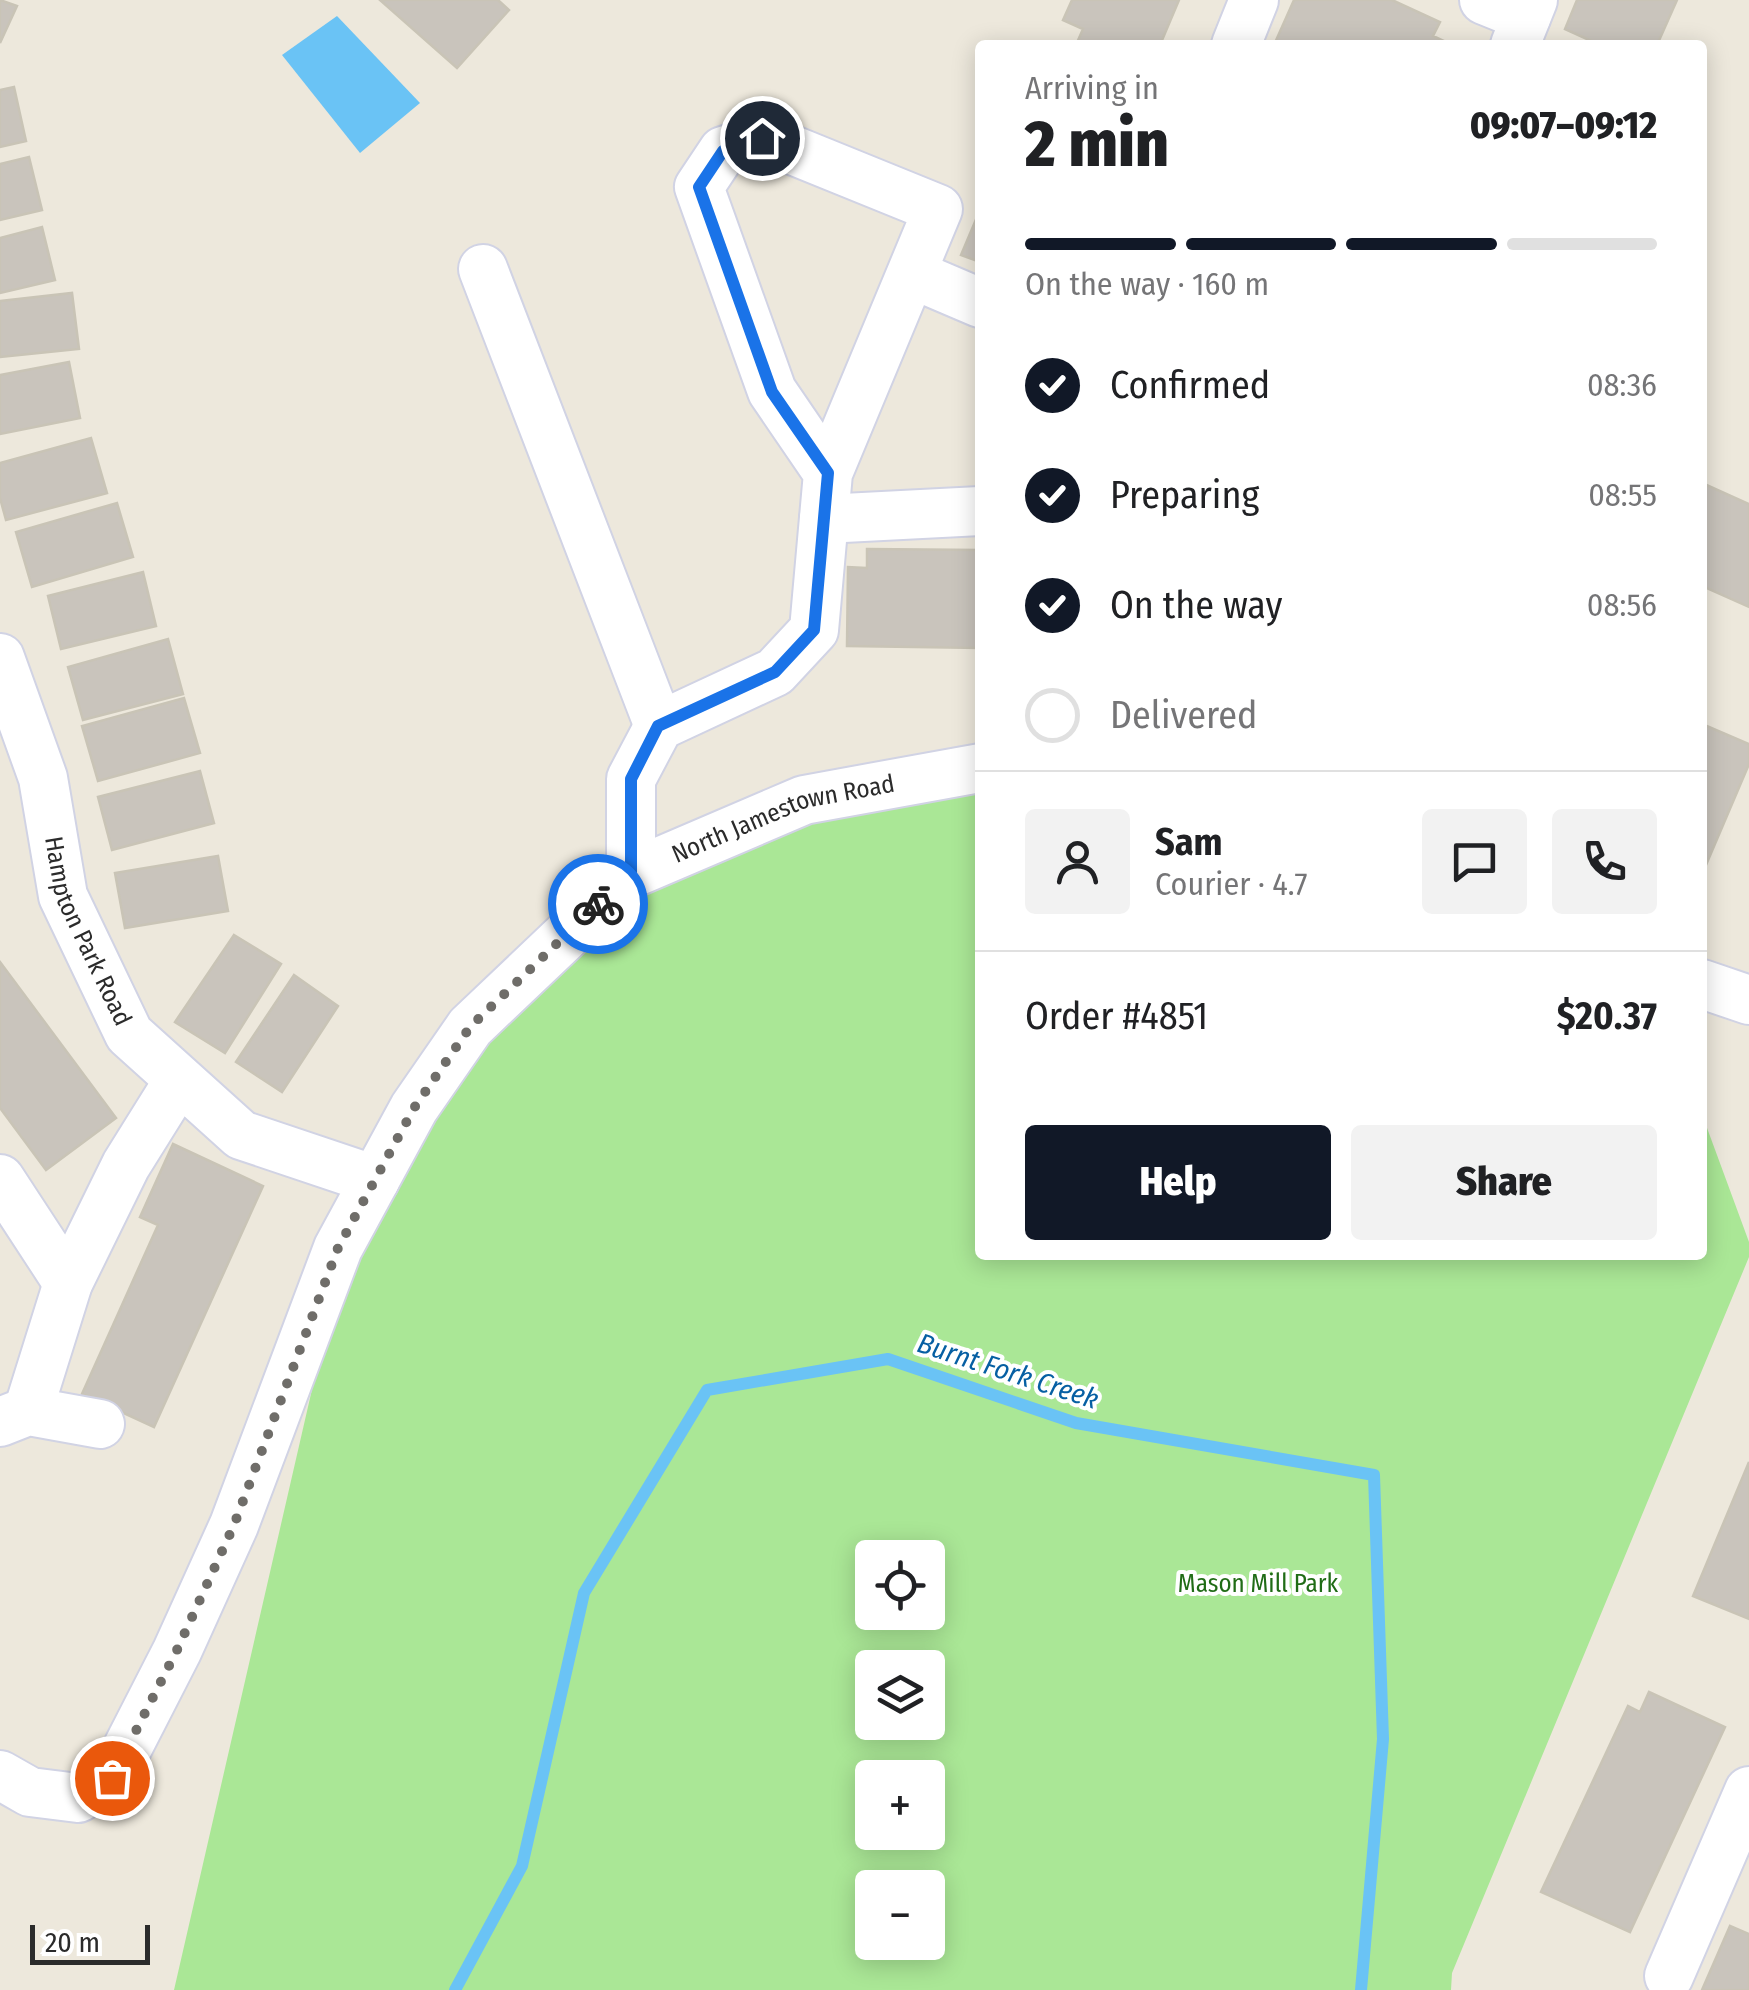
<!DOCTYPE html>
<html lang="en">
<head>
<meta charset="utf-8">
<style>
  :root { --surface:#fff; --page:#f2f2f2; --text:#202124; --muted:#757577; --line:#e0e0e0; --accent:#111827 }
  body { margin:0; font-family:"Fira Sans Condensed",sans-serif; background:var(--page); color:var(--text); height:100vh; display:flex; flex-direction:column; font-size:38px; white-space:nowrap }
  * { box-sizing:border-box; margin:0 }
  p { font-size:32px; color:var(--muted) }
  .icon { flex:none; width:55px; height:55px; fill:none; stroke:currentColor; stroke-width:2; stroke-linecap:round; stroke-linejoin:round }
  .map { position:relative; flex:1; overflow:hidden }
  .details { position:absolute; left:975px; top:40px; width:732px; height:1220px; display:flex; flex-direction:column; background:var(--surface); border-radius:10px; box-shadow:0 5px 25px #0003 }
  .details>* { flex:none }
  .controls { position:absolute; left:855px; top:1540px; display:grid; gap:20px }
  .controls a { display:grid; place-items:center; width:90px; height:90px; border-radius:10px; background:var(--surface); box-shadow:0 5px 25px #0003; font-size:50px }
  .scale { position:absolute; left:30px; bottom:25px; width:120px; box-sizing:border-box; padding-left:10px; border:5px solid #2b2b2b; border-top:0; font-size:28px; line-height:35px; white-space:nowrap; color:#2b2b2b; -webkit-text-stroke:8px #fff; paint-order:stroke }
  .pin { position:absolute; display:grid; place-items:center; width:85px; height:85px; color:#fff; margin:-42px; border:5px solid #fff; border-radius:50%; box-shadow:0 2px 10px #0007 }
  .courier { position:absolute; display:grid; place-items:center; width:100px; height:100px; margin:-50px; border:8px solid #1a73e8; border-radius:50%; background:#fff; color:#222; box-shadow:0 2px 12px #0007 }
  .summary em { font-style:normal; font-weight:800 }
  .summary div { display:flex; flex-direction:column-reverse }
  .summary { display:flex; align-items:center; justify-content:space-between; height:170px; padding:0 50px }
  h1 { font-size:65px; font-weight:800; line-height:75px }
  .bar { display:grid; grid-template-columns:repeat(4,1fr); gap:15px 10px; align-content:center; height:120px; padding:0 50px }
  .bar i { height:12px; border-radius:8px; background:var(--line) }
  .bar .active { background:var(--accent) }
  .bar p { grid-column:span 4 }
  .line { display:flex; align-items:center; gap:25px; padding:0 50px; border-top:2px solid var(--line) }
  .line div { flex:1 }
  .round { display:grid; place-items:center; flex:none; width:105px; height:105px; border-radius:10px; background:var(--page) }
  ol { padding:0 50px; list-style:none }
  li { display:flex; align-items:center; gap:30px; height:110px }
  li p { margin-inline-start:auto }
  li .icon { padding:10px; border-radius:50%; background:var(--accent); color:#fff; stroke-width:4 }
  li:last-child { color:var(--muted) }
  li i { width:55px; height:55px; border:5px solid var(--line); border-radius:50% }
  .button { display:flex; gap:20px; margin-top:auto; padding:20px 50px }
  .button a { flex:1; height:115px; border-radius:10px; background:var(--accent); color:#fff; font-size:40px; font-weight:800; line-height:115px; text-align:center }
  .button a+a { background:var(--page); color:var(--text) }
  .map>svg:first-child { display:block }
</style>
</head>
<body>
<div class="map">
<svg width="1749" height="1990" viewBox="0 0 1749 1990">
  <rect width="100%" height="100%" fill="#ede8dc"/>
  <path fill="#aae796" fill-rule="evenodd" d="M980,789V1255H1702L1703,1117L1749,1242V1257L1452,1973L1451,1990H174L336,1285L529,939L749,825ZM872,1558H928V1612H872ZM872,1668H928V1722H872ZM872,1778H928V1832H872ZM872,1888H928V1942H872Z"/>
  <path fill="#6ac3f5" d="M337,16L420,103L360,153L282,55Z"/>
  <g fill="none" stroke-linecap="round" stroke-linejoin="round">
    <path stroke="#6ac3f5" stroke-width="12" d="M455,1990L522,1866L584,1593L707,1390L888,1359L1076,1423L1374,1475L1383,1739L1361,1990"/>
  </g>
  <path fill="#c9c4bc" stroke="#c9c4b6" stroke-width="2.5" d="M0,0L17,6L0,43Z
    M380,0H498L509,10L457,68Z
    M1072,0H1179L1160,45H1076L1083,29L1063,20Z
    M1294,0H1392L1440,22L1433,36L1452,45H1274Z
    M1577,0H1677L1657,45H1600L1565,29Z
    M14,87L26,141L0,147V90Z
    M29,157L42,210L0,220V164Z
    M980,210V262L961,255Z
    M42,227L55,280L0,293V238Z
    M72,293L79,349L0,357V301Z
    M69,362L80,418L0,434V375Z
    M91,438L107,493L6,520L0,498V463Z
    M1702,483L1749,504V607L1702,586Z
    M117,503L133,557L32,587L16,532Z
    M867,549L980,550V648L847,646L848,567L867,568Z
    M143,572L156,626L61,649L48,596Z
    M168,639L183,694L83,720L68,667Z
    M184,698L200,753L98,781L82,726Z
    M1702,724L1749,744V764L1706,865Z
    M200,771L214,823L112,850L98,797Z
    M218,856L228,911L125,928L115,873Z
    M234,935L281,964L225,1053L175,1022Z
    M0,962L116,1118L46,1170L0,1108Z
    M294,975L338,1006L282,1092L236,1062Z
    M173,1144L263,1186L154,1427L82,1394L158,1225L140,1217Z
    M1749,1462V1619L1693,1596Z
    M1649,1692L1725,1727L1630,1932L1541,1892L1628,1706L1640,1712Z
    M1730,1926L1749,1934V1990H1702Z"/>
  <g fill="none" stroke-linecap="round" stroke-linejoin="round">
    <g stroke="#d1d3e4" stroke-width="52">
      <g id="minor">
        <path d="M1484,0L1526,17"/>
        <path d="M1236,45L1254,0"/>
        <path d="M1515,45L1533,0"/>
        <path d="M483,269L659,726"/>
        <path d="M912,274L980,303"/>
        <path d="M824,519L980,511"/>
        <path id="s1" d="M0,658L43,778L63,896L129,1034L241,1135L375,1180"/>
        <path d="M631,874V779L659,726L775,672L814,630L828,473L772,391L699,187L723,151L763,138L938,209L828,473"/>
        <path d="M1702,984L1749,1000"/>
        <path d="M0,1179L68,1283"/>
        <path d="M28,1411L68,1283L126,1165L179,1080"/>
        <path d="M0,1422L28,1411L100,1424"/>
        <path id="s2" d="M0,1775L30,1792L78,1798L112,1778L177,1651L234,1525L338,1248L414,1108L470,1027L631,874L804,800L980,768"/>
        <path d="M1669,1976L1749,1791"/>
      </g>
    </g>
    <use href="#minor" stroke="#fff" stroke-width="48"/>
  </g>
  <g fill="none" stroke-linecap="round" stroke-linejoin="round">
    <path stroke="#6f6d69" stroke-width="10" stroke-dasharray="0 18" d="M112,1778L177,1650L234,1525L338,1248L414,1108L470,1027L598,904"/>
    <path stroke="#1a73e8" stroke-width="12" d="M598,904L631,874V779L658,726L775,672L814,630L828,473L772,392L699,187L723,151L762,138"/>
  </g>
  <g text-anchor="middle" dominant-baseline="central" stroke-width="8" stroke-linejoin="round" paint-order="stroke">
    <g font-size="25" fill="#2b2b2b" stroke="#fff">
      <text stroke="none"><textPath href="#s2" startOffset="1342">North Jamestown Road</textPath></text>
      <text stroke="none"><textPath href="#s1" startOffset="288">Hampton Park Road</textPath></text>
    </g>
    <g font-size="25" fill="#206c16" stroke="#fff">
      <text x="1258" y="1584">Mason Mill Park</text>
    </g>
    <g font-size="28" font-style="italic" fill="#065fa3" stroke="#fff">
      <text transform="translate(1008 1371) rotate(18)">Burnt Fork Creek</text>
    </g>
  </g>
</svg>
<div class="controls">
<a><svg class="icon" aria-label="locate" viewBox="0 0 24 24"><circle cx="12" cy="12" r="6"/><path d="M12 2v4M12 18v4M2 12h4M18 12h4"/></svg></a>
<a><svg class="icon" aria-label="layers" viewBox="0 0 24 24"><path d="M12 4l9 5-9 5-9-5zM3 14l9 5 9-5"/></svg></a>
<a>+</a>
<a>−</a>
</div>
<div class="scale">20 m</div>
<div class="pin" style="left:112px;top:1778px;background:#ea580c"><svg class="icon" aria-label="bag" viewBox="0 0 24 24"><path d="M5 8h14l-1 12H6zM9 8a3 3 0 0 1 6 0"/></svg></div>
<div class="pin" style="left:762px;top:138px;background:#1f2937"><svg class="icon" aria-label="home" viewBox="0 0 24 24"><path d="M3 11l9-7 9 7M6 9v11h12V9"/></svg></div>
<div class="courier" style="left:598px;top:904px"><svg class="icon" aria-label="bike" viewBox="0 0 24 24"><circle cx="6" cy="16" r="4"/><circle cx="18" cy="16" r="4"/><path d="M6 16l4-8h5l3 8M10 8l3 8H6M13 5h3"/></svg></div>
<section class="details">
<div class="summary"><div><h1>2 min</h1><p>Arriving in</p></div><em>09:07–09:12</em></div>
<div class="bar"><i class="active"></i><i class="active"></i><i class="active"></i><i></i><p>On the way · 160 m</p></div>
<ol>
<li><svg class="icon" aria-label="check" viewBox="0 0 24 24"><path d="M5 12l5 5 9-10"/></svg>Confirmed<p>08:36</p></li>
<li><svg class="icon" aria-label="check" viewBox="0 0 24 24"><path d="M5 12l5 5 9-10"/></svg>Preparing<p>08:55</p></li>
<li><svg class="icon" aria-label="check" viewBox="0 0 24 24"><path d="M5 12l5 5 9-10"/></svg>On the way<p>08:56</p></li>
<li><i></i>Delivered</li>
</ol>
<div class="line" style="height:180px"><a class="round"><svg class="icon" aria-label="person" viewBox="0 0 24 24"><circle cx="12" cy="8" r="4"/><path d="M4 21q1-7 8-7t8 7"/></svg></a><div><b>Sam</b><p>Courier · 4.7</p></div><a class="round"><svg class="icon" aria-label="chat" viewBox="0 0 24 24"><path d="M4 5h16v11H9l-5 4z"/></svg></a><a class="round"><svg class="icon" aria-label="phone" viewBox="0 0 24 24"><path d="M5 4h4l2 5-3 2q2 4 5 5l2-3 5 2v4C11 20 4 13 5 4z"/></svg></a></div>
<div class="line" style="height:130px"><div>Order #4851</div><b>$20.37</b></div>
<div class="button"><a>Help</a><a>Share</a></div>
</section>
</div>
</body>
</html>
